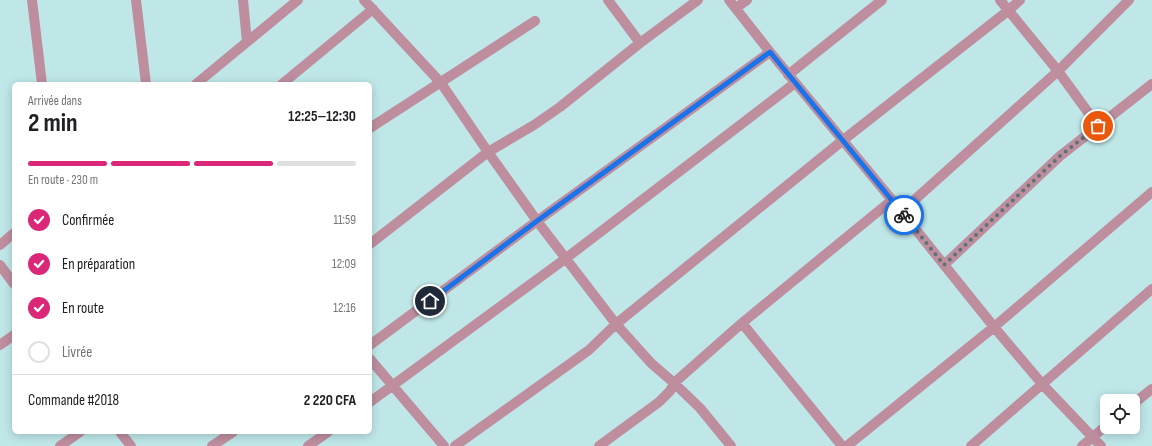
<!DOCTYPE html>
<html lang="fr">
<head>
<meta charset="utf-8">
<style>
  :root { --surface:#fff; --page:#f6f6f6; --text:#202124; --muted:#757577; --line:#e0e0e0; --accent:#db2777 }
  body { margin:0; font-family:"Sofia Sans Condensed",sans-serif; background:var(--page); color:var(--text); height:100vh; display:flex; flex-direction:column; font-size:15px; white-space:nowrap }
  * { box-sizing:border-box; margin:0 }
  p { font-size:13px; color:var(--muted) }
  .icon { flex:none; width:22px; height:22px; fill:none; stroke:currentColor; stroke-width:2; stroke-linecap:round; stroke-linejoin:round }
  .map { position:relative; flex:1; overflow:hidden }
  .details { position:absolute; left:12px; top:82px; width:360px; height:352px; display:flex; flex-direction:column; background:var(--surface); border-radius:6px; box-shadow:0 2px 10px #0003 }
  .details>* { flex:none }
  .controls { position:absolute; left:1100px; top:394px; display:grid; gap:8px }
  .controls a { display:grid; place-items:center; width:40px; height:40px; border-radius:6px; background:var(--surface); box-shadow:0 2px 10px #0003; font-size:20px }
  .pin { position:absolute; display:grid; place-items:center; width:34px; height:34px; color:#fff; margin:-17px; border:2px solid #fff; border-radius:50%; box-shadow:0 1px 4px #0007 }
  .courier { position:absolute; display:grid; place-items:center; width:40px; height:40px; margin:-20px; border:3px solid #1a73e8; border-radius:50%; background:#fff; color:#222; box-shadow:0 1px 5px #0007 }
  .overview em { font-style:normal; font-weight:700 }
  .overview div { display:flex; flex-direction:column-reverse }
  .overview { display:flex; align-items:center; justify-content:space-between; height:68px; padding:0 16px }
  h1 { font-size:26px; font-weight:700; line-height:30px }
  .bar { display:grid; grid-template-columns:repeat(4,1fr); gap:6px 4px; align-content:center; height:48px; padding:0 16px }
  .bar i { height:5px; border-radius:3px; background:var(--line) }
  .bar .on { background:var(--accent) }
  .bar p { grid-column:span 4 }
  .line { display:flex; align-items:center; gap:10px; padding:0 16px; border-top:1px solid var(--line) }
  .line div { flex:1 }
  ol { padding:0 16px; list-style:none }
  li { display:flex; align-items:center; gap:12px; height:44px }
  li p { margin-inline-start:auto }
  li .icon { padding:4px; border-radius:50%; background:var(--accent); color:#fff; stroke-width:4 }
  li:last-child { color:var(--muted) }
  li i { width:22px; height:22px; border:2px solid var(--line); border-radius:50% }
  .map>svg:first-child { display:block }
</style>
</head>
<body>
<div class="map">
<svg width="1152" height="446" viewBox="0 0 1152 446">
  <rect width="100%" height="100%" fill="#bfe7e8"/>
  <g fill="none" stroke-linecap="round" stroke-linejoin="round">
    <path stroke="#be8e9f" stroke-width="10" d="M32,0L42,84
      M136,0L146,84
      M243,0L247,42
      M364,0L441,83L488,152L537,221L616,324L651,363L674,383L700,408L731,446
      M608,0L640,43
      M729,0L770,52L892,200L994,327L1043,385L1101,446
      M1000,0L1058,71L1098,126
      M736,8L747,0
      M788,75L882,0
      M196,84L298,0
      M282,84L373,9
      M370,128L535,21
      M901,212L1058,71L1129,0
      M370,244L488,152L534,125L560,107L640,43L698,0
      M0,245L14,233
      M0,265L14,284
      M944,265L1060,156L1152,84
      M742,323L842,446
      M0,345L14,335
      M370,345L537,221L770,52
      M370,359L444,446
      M370,402L565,259L795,83
      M1133,404L1152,389
      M120,432L131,446
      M60,446L80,432
      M212,446L233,432
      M308,446L328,432
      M455,446L589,350L616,324L842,141L1009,10L1020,0
      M599,446L659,402L670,391L674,383L742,323L892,200
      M847,446L994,327L1152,192
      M971,446L1152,289
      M1082,446L1107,425"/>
  </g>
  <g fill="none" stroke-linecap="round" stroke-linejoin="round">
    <path stroke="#5c7474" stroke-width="4" stroke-dasharray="0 7.2" d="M904,215L944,265L1060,156L1098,126"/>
    <path stroke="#1a73e8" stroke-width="5" d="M430,301L537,221L770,52L904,215"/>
  </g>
</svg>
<div class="controls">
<a><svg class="icon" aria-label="locate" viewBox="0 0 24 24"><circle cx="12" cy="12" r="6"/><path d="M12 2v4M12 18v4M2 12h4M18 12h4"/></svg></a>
</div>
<div class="pin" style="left:1098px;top:126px;background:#ea580c"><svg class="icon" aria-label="bag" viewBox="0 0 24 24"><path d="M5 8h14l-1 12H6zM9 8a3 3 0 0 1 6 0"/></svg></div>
<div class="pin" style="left:430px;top:301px;background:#1f2937"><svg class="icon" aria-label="home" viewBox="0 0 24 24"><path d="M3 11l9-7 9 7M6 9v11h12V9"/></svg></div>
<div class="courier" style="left:904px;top:215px"><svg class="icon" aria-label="bike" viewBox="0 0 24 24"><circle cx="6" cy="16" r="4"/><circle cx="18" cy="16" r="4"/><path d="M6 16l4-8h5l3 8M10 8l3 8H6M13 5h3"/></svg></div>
<section class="details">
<div class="overview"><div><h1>2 min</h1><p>Arrivée dans</p></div><em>12:25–12:30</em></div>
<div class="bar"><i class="on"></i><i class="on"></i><i class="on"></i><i></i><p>En route · 230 m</p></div>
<ol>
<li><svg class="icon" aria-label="check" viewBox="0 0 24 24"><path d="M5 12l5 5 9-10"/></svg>Confirmée<p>11:59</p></li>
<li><svg class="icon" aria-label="check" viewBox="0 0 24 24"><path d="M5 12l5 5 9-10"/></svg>En préparation<p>12:09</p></li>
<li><svg class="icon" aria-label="check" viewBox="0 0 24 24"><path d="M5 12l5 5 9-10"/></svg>En route<p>12:16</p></li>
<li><i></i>Livrée</li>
</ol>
<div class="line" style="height:52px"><div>Commande #2018</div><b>2 220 CFA</b></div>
</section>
</div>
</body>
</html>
